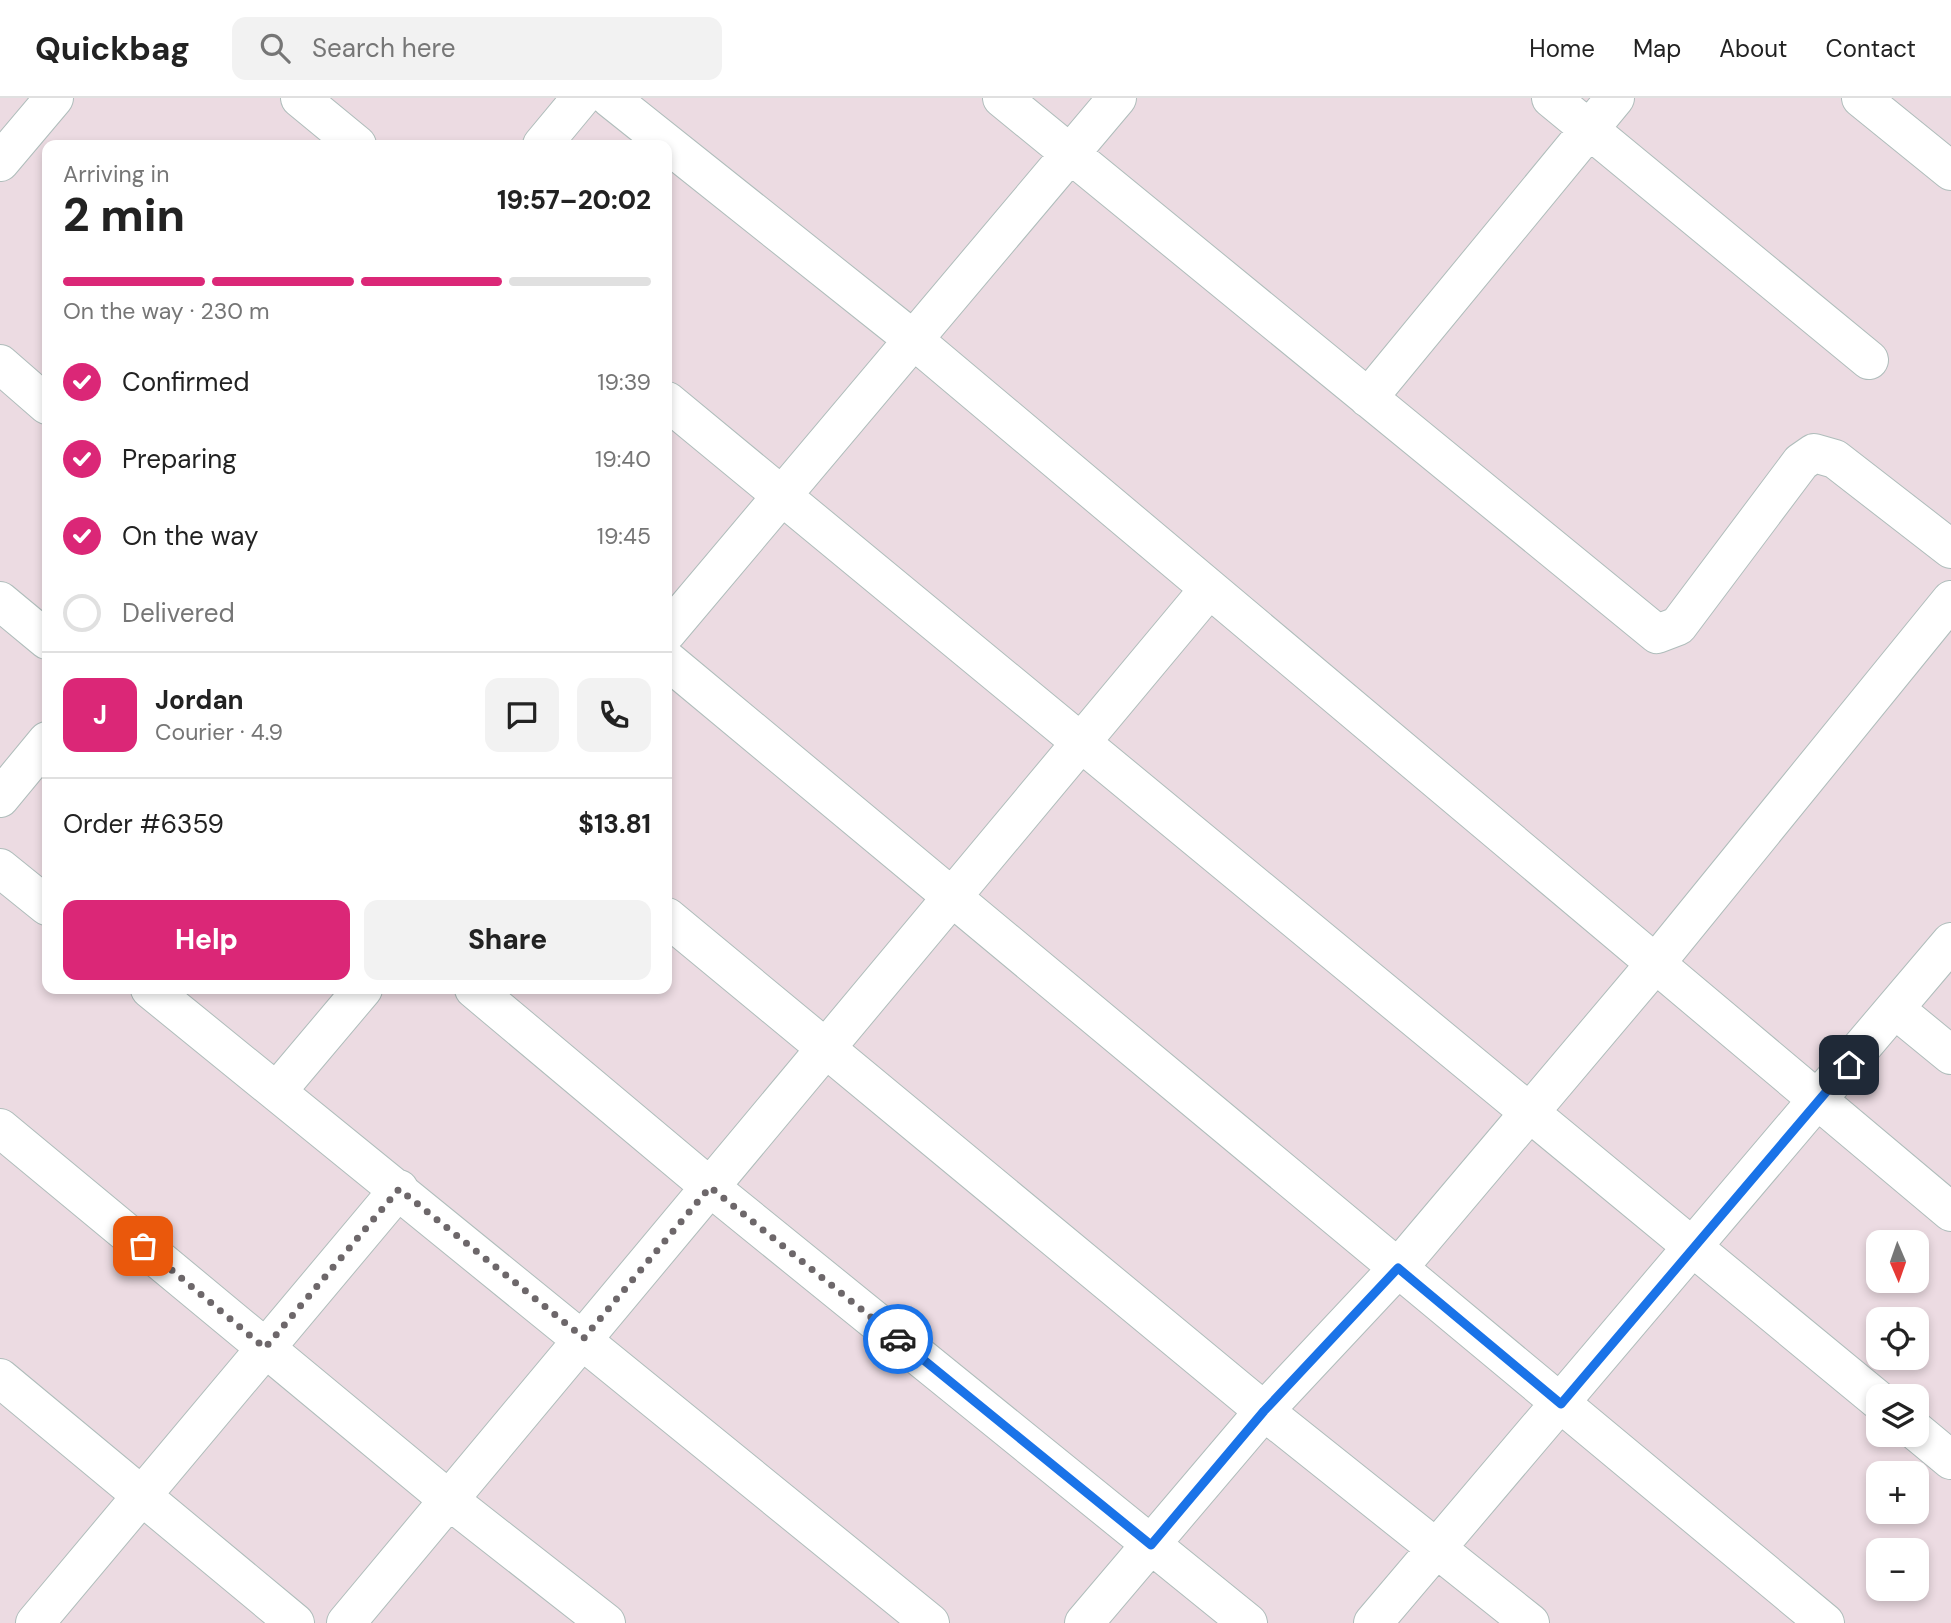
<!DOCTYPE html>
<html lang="en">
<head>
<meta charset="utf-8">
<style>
  :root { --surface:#fff; --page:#f2f2f2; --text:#222; --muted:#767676; --line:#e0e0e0; --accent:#db2777 }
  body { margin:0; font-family:"DM Sans",sans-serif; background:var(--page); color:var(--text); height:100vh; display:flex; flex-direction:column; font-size:26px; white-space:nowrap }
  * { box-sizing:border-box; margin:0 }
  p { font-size:23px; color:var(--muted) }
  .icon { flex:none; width:38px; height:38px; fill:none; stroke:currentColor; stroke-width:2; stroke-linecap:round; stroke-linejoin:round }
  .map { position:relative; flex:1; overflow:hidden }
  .panel { position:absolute; left:42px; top:42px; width:630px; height:854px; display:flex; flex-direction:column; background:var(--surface); border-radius:14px; box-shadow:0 4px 10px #0003 }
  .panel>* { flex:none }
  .needle { width:46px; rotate:178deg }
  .fabs { position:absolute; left:1866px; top:1132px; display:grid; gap:14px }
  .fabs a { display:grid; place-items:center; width:63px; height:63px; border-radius:14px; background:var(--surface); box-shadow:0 4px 10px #0003; font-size:35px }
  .pin { position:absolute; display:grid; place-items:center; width:60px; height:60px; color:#fff; margin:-30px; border-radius:14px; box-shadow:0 4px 10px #0006 }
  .courier { position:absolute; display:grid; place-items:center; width:70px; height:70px; margin:-35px; border:5px solid #1a73e8; border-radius:50%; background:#fff; color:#222; box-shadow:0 2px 9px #0007 }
  .overview em { font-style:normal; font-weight:800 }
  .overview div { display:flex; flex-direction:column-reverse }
  .overview { display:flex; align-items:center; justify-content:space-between; height:119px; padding:0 21px }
  h1 { font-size:46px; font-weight:800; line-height:52px }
  .bar { display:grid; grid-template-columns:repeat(4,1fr); gap:10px 7px; align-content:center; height:84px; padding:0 21px }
  .bar i { height:9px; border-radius:5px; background:var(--line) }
  .bar .current { background:var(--accent) }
  .bar p { grid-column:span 4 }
  .line { display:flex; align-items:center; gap:18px; padding:0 21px; border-top:2px solid var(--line) }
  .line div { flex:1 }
  .round { display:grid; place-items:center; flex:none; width:74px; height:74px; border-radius:14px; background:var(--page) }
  ol { padding:0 21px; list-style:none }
  li { display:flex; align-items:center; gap:21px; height:77px }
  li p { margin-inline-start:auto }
  li .icon { padding:7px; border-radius:50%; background:var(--accent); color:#fff; stroke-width:4 }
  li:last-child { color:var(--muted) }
  li i { width:38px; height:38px; border:4px solid var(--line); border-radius:50% }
  .button { display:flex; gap:14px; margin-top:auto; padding:14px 21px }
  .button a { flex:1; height:80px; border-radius:14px; background:var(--accent); color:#fff; font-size:28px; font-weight:800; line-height:80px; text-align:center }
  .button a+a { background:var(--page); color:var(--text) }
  header { display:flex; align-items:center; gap:42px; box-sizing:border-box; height:98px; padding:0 35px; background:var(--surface); border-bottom:2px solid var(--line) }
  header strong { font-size:33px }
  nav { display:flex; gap:38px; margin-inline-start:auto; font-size:24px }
  .search { width:490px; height:63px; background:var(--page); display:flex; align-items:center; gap:18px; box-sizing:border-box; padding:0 24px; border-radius:14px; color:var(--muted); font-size:26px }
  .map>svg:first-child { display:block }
</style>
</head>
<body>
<header>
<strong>Quickbag</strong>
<div class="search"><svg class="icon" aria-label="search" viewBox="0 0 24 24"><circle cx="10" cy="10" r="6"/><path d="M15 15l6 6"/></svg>Search here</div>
<nav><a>Home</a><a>Map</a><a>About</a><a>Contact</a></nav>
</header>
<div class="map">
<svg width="1951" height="1525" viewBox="0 0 1951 1525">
  <rect width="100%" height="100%" fill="#ecdbe2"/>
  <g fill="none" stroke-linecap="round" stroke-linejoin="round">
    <g stroke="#afbdbb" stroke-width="40">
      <path id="minor" d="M300,0L357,47
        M610,0L915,243L1951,1114
        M1002,0L1657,536L1678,528L1801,364L1814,355L1835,361L1951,451
        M1551,0L1869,262
        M1861,0L1951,73
        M542,47L581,0
        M0,64L54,0
        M0,266L47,307
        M1368,300L1615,0
        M667,303L1878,1302
        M0,503L47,542
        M667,534L1117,0
        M667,562L1825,1525
        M0,700L47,643
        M0,770L47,808
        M667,819L1264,1313L1530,1525
        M150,891L930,1525
        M474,891L710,1089L1248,1525
        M1896,912L1951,957
        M277,993L363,891
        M0,1030L449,1402L606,1525
        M0,1280L295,1525
        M1916,1333L1951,1362
        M35,1525L399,1091
        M346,1525L1209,491
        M1084,1525L1264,1313L1398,1170L1655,866L1951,502
        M1373,1525L1951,844"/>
    </g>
    <use href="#minor" stroke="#fff" stroke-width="38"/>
  </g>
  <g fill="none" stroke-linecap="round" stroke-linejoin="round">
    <path stroke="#6d676a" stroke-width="7" stroke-dasharray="0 12.6" d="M143,1148L265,1250L399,1091L584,1240L710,1089L898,1241"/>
    <path stroke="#1a73e8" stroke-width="9" d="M898,1241L1151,1447L1264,1313L1398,1170L1561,1306L1849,967"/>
  </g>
</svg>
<div class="fabs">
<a><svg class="needle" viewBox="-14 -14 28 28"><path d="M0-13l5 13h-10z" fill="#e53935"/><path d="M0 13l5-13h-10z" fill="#767676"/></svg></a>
<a><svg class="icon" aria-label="locate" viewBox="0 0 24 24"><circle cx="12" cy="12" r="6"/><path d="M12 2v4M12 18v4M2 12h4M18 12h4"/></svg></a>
<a><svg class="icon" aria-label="layers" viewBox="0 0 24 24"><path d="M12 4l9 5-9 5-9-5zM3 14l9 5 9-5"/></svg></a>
<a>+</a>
<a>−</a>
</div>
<div class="pin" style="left:143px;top:1148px;background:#ea580c"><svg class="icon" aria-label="bag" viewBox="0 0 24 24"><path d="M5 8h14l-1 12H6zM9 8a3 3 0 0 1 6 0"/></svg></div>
<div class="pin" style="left:1849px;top:967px;background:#1f2937"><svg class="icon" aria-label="home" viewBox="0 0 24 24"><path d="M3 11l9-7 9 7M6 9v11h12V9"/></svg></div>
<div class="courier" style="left:898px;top:1241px"><svg class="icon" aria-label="car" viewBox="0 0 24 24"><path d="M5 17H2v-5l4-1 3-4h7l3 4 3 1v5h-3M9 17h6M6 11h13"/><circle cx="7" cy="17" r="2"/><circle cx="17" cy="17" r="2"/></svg></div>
<section class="panel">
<div class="overview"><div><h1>2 min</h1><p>Arriving in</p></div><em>19:57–20:02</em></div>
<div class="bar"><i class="current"></i><i class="current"></i><i class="current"></i><i></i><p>On the way · 230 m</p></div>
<ol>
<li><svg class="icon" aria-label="check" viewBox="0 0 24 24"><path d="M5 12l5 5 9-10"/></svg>Confirmed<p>19:39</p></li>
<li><svg class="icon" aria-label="check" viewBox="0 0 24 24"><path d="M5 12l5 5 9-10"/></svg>Preparing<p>19:40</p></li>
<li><svg class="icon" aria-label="check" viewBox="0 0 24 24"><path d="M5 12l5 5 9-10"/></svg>On the way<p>19:45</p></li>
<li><i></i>Delivered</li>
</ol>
<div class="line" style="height:126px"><b class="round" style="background:var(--accent);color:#fff">J</b><div><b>Jordan</b><p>Courier · 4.9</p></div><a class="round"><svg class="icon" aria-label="chat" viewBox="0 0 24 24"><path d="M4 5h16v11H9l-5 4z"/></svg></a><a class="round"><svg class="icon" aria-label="phone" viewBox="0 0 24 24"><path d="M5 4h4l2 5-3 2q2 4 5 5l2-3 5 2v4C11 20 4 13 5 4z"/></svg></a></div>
<div class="line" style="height:91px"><div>Order #6359</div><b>$13.81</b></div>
<div class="button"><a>Help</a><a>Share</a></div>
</section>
</div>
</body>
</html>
